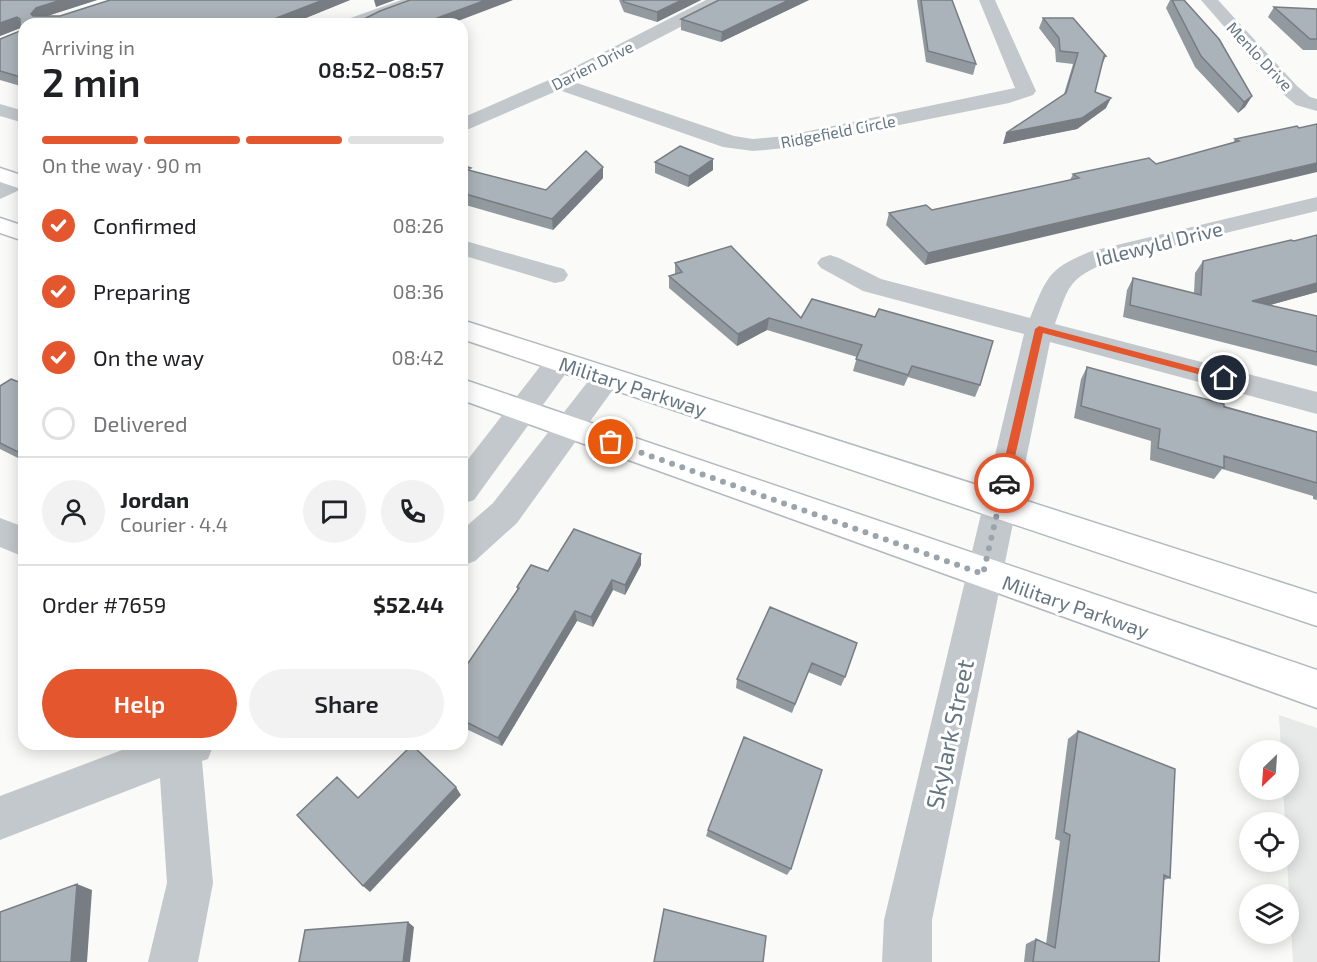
<!DOCTYPE html>
<html lang="en">
<head>
<meta charset="utf-8">
<style>
  :root { --surface:#fff; --page:#f2f2f2; --text:#202124; --muted:#757577; --line:#e0e0e0; --accent:#e4572e }
  body { margin:0; font-family:"Exo 2",sans-serif; background:var(--page); color:var(--text); height:100vh; display:flex; flex-direction:column; font-size:22px; white-space:nowrap }
  * { box-sizing:border-box; margin:0 }
  p { font-size:20px; color:var(--muted) }
  .icon { flex:none; width:33px; height:33px; fill:none; stroke:currentColor; stroke-width:2; stroke-linecap:round; stroke-linejoin:round }
  .map { position:relative; flex:1; overflow:hidden }
  .panel { position:absolute; left:18px; top:18px; width:450px; height:732px; display:flex; flex-direction:column; background:var(--surface); border-radius:18px; box-shadow:0 3px 15px #0003 }
  .panel>* { flex:none }
  .needle { width:39px; rotate:205deg }
  .tools { position:absolute; left:1239px; top:740px; display:grid; gap:12px }
  .tools a { display:grid; place-items:center; width:60px; height:60px; border-radius:50%; background:var(--surface); box-shadow:0 3px 15px #0003; font-size:30px }
  .pin { position:absolute; display:grid; place-items:center; width:51px; height:51px; color:#fff; margin:-26px; border:3px solid #fff; border-radius:50%; box-shadow:0 2px 6px #0007 }
  .courier { position:absolute; display:grid; place-items:center; width:60px; height:60px; margin:-30px; border:4px solid #e4572e; border-radius:50%; background:#fff; color:#222; box-shadow:0 2px 8px #0007 }
  .summary em { font-style:normal; font-weight:600 }
  .summary div { display:flex; flex-direction:column-reverse }
  .summary { display:flex; align-items:center; justify-content:space-between; height:102px; padding:0 24px }
  h1 { font-size:39px; font-weight:600; line-height:45px }
  .bar { display:grid; grid-template-columns:repeat(4,1fr); gap:9px 6px; align-content:center; height:72px; padding:0 24px }
  .bar i { height:8px; border-radius:4px; background:var(--line) }
  .bar .on { background:var(--accent) }
  .bar p { grid-column:span 4 }
  .line { display:flex; align-items:center; gap:15px; padding:0 24px; border-top:2px solid var(--line) }
  .line div { flex:1 }
  .round { display:grid; place-items:center; flex:none; width:63px; height:63px; border-radius:32px; background:var(--page) }
  ol { padding:0 24px; list-style:none }
  li { display:flex; align-items:center; gap:18px; height:66px }
  li p { margin-inline-start:auto }
  li .icon { padding:6px; border-radius:50%; background:var(--accent); color:#fff; stroke-width:4 }
  li:last-child { color:var(--muted) }
  li i { width:33px; height:33px; border:3px solid var(--line); border-radius:50% }
  .button { display:flex; gap:12px; margin-top:auto; padding:12px 24px }
  .button a { flex:1; height:69px; border-radius:36px; background:var(--accent); color:#fff; font-size:24px; font-weight:600; line-height:69px; text-align:center }
  .button a+a { background:var(--page); color:var(--text) }
  .map>svg:first-child { display:block }
</style>
</head>
<body>
<div class="map">
<svg width="1317" height="962" viewBox="0 0 1317 962">
  <rect width="100%" height="100%" fill="#fafaf8"/>
  <path fill="#e8e9e9" d="M1279,715L1317,728V962H1293L1287,861L1288,822H1285L1283,789H1288V750H1281Z"/>
  <g fill="none" stroke-linecap="round" stroke-linejoin="round">
    <g stroke="#b3babf" stroke-width="3">
      <path id="secondary" d="M0,168L24,176V190L0,182Z
        M0,218L24,226V241L0,233Z
        M462,320L1317,594V626L462,339Z
        M462,379L1317,670V708L462,400Z"/>
    </g>
    <path fill="#c3c8cc" fill-rule="evenodd" d="M401,0H424L422,4L367,24H342L345,20Z
      M706,0H727L725,4L574,82L734,136L753,139L785,136L1015,88L979,0H995L1036,91L1033,95L1009,103L785,148L753,151L723,147L559,90L462,132V118L551,79Z
      M1201,0H1218L1297,86L1310,97L1317,99V111L1296,105L1283,94Z
      M0,104L24,111V123L0,116Z
      M24,171V188L0,199V182Z
      M1317,197V211L1110,261C1068,279 1070,284 1055,324L1317,392V414L1050,342L932,920V962H882L884,920L1024,334L863,291L821,268L817,263L821,258L830,255L839,258L881,279L1030,318C1047,276 1049,268 1092,251Z
      M462,240L564,269L568,275L564,281L555,283L462,255Z
      M559,352L569,355L573,362L569,369L474,500L462,504V467L549,355Z
      M607,367L617,370L622,377L517,523L475,561L462,566V530L493,503L597,370Z
      M0,518L24,527V557L0,547Z
      M138,744H214L208,759L202,761L213,883L198,962H148L167,883L160,778L0,840V796Z"/>
    <use href="#secondary" fill="#fff" fill-rule="evenodd"/>
  </g>
  <path fill="#929a9f" d="M0,0H97L47,16H60L110,0H350L291,24H24V87L0,80V39L20,31V28L0,36Z
    M619,0H701L657,22L624,12Z
    M719,0H809L721,42L681,30V19Z
    M917,0H952L976,64L973,75L926,62Z
    M1170,0H1184L1252,96L1245,107L1238,113L1195,67L1166,8Z
    M1274,7L1317,9V50H1303L1268,17Z
    M1043,18L1106,56L1101,67L1095,92L1106,108L1077,129L1003,144L1064,94L1073,64L1056,62L1055,49L1039,28Z
    M1297,126L925,265L886,225L889,213L932,210L1070,180L1073,174L1156,164L1233,143L1235,139Z
    M655,162L713,170L688,187L655,173Z
    M462,165L472,171L546,190L603,167V178L553,230L462,204Z
    M1203,261L1317,292L1270,305L1317,316V366L1123,317L1127,290L1133,278L1194,293L1195,273Z
    M675,263L801,318L980,385L975,397L908,377L904,386L853,371L857,357L767,330L737,346L669,288V276L675,274Z
    M1087,367L1317,432V500L1313,499V496L1222,469L1214,479L1150,460L1151,441L1074,418L1081,379Z
    M24,384V461L0,449V386Z
    M641,565L625,595L613,590L593,627L577,621L502,746L462,727V672L517,590V587L548,571Z
    M770,607L845,677L841,686L808,672L792,713L736,688L737,679Z
    M1078,731L1170,878L1164,880L1159,962H1024L1026,944L1036,939L1046,944L1060,841L1055,839L1068,739Z
    M708,830L791,869L787,875L706,836Z"/>
  <path fill="#777d82" d="M61,0H97L41,18L37,24L31,14L36,8Z
    M323,0H350L291,24H261Z
    M374,0H395L376,7Z
    M486,0H513L450,24H421Z
    M682,0H701L657,22V12Z
    M789,0H809L721,42L722,32Z
    M17,17L23,27L0,36V23Z
    M1252,96L1245,107L1238,113L1244,102Z
    M1111,98L1106,108L1077,129L1003,144L1006,133Z
    M713,159V170L688,187L689,176Z
    M1317,163V172L925,265L928,253Z
    M603,167V178L553,230L552,219Z
    M1317,283V292L1244,312L1252,301Z
    M769,318L767,330L737,346L738,334Z
    M641,554V565L625,595V585Z
    M612,580L613,590L593,627L591,617Z
    M575,611L577,621L502,746L498,738Z
    M456,787L461,795L370,892L363,886Z
    M77,884L92,890L87,962H71Z
    M408,922L414,927L410,962H403Z"/>
  <path fill="#aab3b9" stroke="#777d82" stroke-width="1.5" d="M0,0H61L36,8L31,14L33,16H60L110,0H323L261,24H24V78L0,71V39L20,31V19L17,17L0,23Z
    M410,0H486L421,24H354L380,11Z
    M623,0H682L657,12L624,2Z
    M719,0H789L722,32L681,19Z
    M921,0H952L976,64L928,51Z
    M1172,0H1184L1219,39L1252,96L1244,102L1201,56Z
    M1274,7L1317,9V39H1310Z
    M1043,18H1073L1106,56H1104L1095,92L1111,98L1082,118L1006,133L1066,93L1078,53L1060,51L1059,38Z
    M1317,124V163L928,253L889,213L926,205L932,210L1079,178L1073,174L1149,158L1156,164L1239,141L1235,139L1297,126L1299,128Z
    M680,146L713,159L689,176L655,162Z
    M586,151L603,167L552,219L462,193V165L471,168L468,170L546,190Z
    M1317,235V283L1252,301L1317,316V352L1130,305L1133,278L1201,295L1203,261L1291,240L1294,241Z
    M731,246L801,318L812,299L875,317L879,309L993,341L980,385L912,366L908,375L856,359L862,345L769,318L738,334L669,276L682,272L675,263Z
    M1087,367L1224,404V407L1317,432V483L1224,456V468L1158,448L1160,429L1081,406Z
    M11,379L24,384V455L0,443V386Z
    M574,529L641,554L625,585L612,580L591,617L575,611L498,738L462,720V672L519,588L517,587L531,565L548,571Z
    M770,607L857,643L845,677L812,663L795,704L737,679Z
    M1078,731L1175,769L1170,878L1164,875L1159,962H1033L1036,939L1055,948L1070,835L1064,832Z
    M744,737L822,770L791,869L708,830Z
    M412,745L456,787L363,886L297,815L337,777L358,798Z
    M77,884L71,962H0V912Z
    M664,909L766,936L763,962H654Z
    M408,922L403,962H299L305,930Z"/>
  <path fill="#e4572e" d="M1039,326L1224,375L1229,378L1224,381L1043,333L1009,483L1004,487L999,483L1035,329Z"/>
  <g fill="none" stroke-linecap="round" stroke-linejoin="round">
    <path stroke="#99a4ac" stroke-width="6" stroke-dasharray="0 10.8" d="M611,442L983,574L1004,483"/>
  </g>
  <g text-anchor="middle" dominant-baseline="central" stroke-width="6" stroke-linejoin="round" paint-order="stroke">
    <g font-size="16" fill="#657683" stroke="#fff">
      <text transform="translate(1260 56) rotate(47)">Menlo Drive</text>
      <text transform="translate(592 65) rotate(-27)">Darien Drive</text>
      <text transform="translate(838 131) rotate(-11)">Ridgefield Circle</text>
    </g>
    <g font-size="20" fill="#657683" stroke="#fff">
      <text transform="translate(1159 243) rotate(-14)">Idlewyld Drive</text>
      <text transform="translate(633 386) rotate(18)">Military Parkway</text>
      <text transform="translate(1076 606) rotate(19)">Military Parkway</text>
    </g>
    <g font-size="24" fill="#657683" stroke="#fff">
      <text transform="translate(949 734) rotate(-78)">Skylark Street</text>
    </g>
  </g>
</svg>
<div class="tools">
<a><svg class="needle" viewBox="-14 -14 28 28"><path d="M0-13l5 13h-10z" fill="#e53935"/><path d="M0 13l5-13h-10z" fill="#757577"/></svg></a>
<a><svg class="icon" aria-label="locate" viewBox="0 0 24 24"><circle cx="12" cy="12" r="6"/><path d="M12 2v4M12 18v4M2 12h4M18 12h4"/></svg></a>
<a><svg class="icon" aria-label="layers" viewBox="0 0 24 24"><path d="M12 4l9 5-9 5-9-5zM3 14l9 5 9-5"/></svg></a>
</div>
<div class="pin" style="left:611px;top:442px;background:#ea580c"><svg class="icon" aria-label="bag" viewBox="0 0 24 24"><path d="M5 8h14l-1 12H6zM9 8a3 3 0 0 1 6 0"/></svg></div>
<div class="pin" style="left:1224px;top:378px;background:#1f2937"><svg class="icon" aria-label="home" viewBox="0 0 24 24"><path d="M3 11l9-7 9 7M6 9v11h12V9"/></svg></div>
<div class="courier" style="left:1004px;top:483px"><svg class="icon" aria-label="car" viewBox="0 0 24 24"><path d="M5 17H2v-5l4-1 3-4h7l3 4 3 1v5h-3M9 17h6M6 11h13"/><circle cx="7" cy="17" r="2"/><circle cx="17" cy="17" r="2"/></svg></div>
<section class="panel">
<div class="summary"><div><h1>2 min</h1><p>Arriving in</p></div><em>08:52–08:57</em></div>
<div class="bar"><i class="on"></i><i class="on"></i><i class="on"></i><i></i><p>On the way · 90 m</p></div>
<ol>
<li><svg class="icon" aria-label="check" viewBox="0 0 24 24"><path d="M5 12l5 5 9-10"/></svg>Confirmed<p>08:26</p></li>
<li><svg class="icon" aria-label="check" viewBox="0 0 24 24"><path d="M5 12l5 5 9-10"/></svg>Preparing<p>08:36</p></li>
<li><svg class="icon" aria-label="check" viewBox="0 0 24 24"><path d="M5 12l5 5 9-10"/></svg>On the way<p>08:42</p></li>
<li><i></i>Delivered</li>
</ol>
<div class="line" style="height:108px"><a class="round"><svg class="icon" aria-label="person" viewBox="0 0 24 24"><circle cx="12" cy="8" r="4"/><path d="M4 21q1-7 8-7t8 7"/></svg></a><div><b>Jordan</b><p>Courier · 4.4</p></div><a class="round"><svg class="icon" aria-label="chat" viewBox="0 0 24 24"><path d="M4 5h16v11H9l-5 4z"/></svg></a><a class="round"><svg class="icon" aria-label="phone" viewBox="0 0 24 24"><path d="M5 4h4l2 5-3 2q2 4 5 5l2-3 5 2v4C11 20 4 13 5 4z"/></svg></a></div>
<div class="line" style="height:78px"><div>Order #7659</div><b>$52.44</b></div>
<div class="button"><a>Help</a><a>Share</a></div>
</section>
</div>
</body>
</html>
